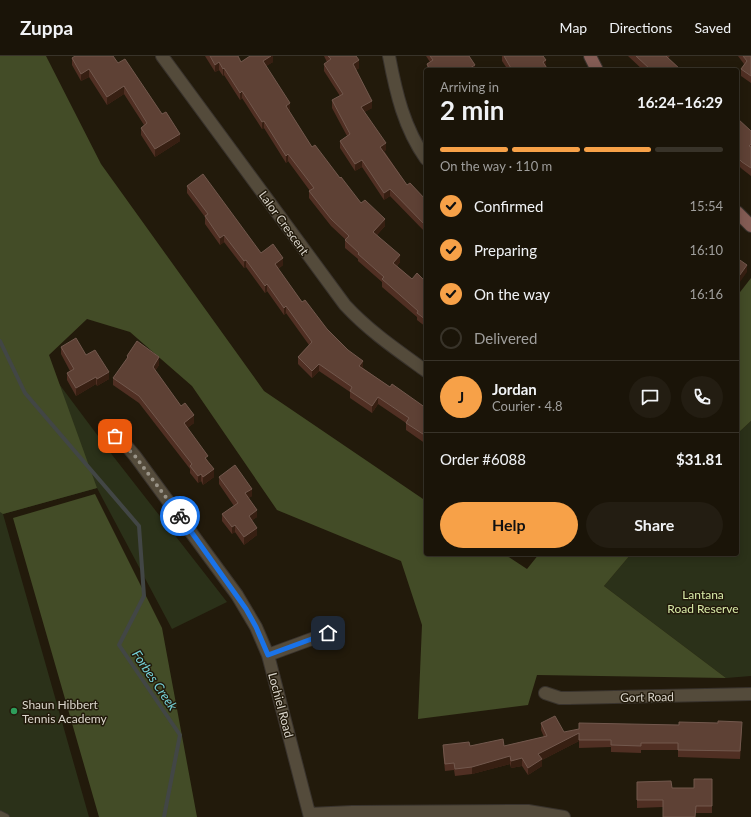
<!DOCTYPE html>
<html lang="en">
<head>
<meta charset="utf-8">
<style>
  :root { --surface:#1a1408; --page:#231d12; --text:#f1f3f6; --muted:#9f9e9c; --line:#383329; --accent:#f7a148 }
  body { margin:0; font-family:Lato,sans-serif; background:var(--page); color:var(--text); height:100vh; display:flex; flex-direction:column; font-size:15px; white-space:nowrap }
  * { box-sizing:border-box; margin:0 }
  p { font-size:13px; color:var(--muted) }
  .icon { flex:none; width:22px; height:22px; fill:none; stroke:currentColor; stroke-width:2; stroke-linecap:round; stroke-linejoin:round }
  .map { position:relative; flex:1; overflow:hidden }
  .panel { position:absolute; left:424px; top:12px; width:315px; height:488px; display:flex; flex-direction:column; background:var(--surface); border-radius:4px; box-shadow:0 2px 10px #0003,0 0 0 1px var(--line) }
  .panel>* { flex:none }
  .pin { position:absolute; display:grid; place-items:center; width:34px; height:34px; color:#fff; margin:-17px; border-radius:8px; box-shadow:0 2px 6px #0006 }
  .courier { position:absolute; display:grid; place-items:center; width:40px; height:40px; margin:-20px; border:3px solid #1a73e8; border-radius:50%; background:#fff; color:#222; box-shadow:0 1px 5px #0007 }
  .overview em { font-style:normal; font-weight:700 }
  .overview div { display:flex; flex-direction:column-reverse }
  .overview { display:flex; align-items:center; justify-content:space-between; height:68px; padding:0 16px }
  h1 { font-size:26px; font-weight:700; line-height:30px }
  .bar { display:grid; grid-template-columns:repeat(4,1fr); gap:6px 4px; align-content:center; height:48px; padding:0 16px }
  .bar i { height:5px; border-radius:3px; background:var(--line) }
  .bar .active { background:var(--accent) }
  .bar p { grid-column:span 4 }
  .line { display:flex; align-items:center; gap:10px; padding:0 16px; border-top:1px solid var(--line) }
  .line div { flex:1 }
  .round { display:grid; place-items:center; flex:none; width:42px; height:42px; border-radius:21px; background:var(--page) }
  ol { padding:0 16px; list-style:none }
  li { display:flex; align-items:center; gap:12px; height:44px }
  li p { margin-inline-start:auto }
  li .icon { padding:4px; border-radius:50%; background:var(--accent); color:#111; stroke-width:4 }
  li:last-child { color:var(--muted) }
  li i { width:22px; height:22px; border:2px solid var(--line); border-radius:50% }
  .button { display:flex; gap:8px; margin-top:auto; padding:8px 16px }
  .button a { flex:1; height:46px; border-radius:24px; background:var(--accent); color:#111; font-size:16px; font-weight:700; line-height:46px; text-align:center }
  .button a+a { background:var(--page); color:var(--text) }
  header { display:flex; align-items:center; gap:24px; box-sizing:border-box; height:56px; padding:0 20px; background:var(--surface); border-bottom:1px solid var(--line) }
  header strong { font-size:19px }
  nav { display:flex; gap:22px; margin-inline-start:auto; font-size:14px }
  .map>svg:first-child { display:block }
</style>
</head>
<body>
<header>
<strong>Zuppa</strong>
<nav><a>Map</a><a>Directions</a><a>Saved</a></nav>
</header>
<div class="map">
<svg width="751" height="761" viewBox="0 0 751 761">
  <rect width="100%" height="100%" fill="#221a0b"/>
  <path fill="#2b3119" d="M0,249L113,400L227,546L172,573L97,432L3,458L89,761H0Z
    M751,365V620L726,622L604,530L631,498H737V378Z"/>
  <path fill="#434c27" d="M0,0H46L101,108L264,335L426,445V498H504L527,513L539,498H631L604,530L726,622L537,619L528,649L418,663L422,569L401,505L277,454L192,330L130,276L87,263L49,299L97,432L3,458L0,456Z
    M751,222V365L737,378V240Z
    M95,438L162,572L197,761H99L13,462Z"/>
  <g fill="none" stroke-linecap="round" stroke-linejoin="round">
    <path stroke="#424645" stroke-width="4" d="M0,285L25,337L139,470L144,540L119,589L180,679L164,761"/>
    <g stroke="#39332d" stroke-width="8">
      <path id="lane" d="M0,758L6,761"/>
    </g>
    <g stroke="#39332d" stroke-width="14">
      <path id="street" d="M162,0L345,249C369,275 397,294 426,315
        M389,0C396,37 404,72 426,103
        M107,373L124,387L135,400L237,539L256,571L268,599L310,761
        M268,599L328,577
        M545,637L560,642H569L751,638
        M310,758L352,756L528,755L564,761"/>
    </g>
    <g stroke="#39332d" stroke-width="14">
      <path id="secondary" d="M590,0L597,14
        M737,156L751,170"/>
    </g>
    <use href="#lane" stroke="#544b3b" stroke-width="6"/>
    <use href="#street" stroke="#544b3b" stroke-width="12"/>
    <use href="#secondary" stroke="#845c54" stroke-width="12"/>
  </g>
  <path fill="#502f23" d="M205,0H238L241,6L273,0V6L266,10L290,54L289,55L312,91L340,122L361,147L385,170L377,179L400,206L397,210L412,223L426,226V271L417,264V261L382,231V226L358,205V203L345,192V184H346L331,170L309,142V135H310L288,105L286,107L264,72L262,73L242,42L240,44L224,19L223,20L219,14L215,16Z
    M324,0H356L359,12L356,14L372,52L364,56L386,94L384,95L407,129L426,144V177L390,140L384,144L362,111L355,115L340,92V85L347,80L332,52V44L340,40L324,15V8L327,6Z
    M426,0H469L475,14H427V8L430,6Z
    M502,0H543L546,10L548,14H508L502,5Z
    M628,0H670L668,2L681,14H643Z
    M738,0H751V27L741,20V13L744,8Z
    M72,2L118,7L180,85L155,101L141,79V72L144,69L124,38L107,49L89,21L81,25L72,9Z
    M737,64L751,75V120L742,113L737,108Z
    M187,130L261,197L283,209L278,213L302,246L363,312L390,331L426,352V388L406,374V367L378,348L372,357L350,342V336L319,315L312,322L298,308V301L309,289L286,257L284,259L267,235L265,237L246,211L244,212L224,186L220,189L205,168V161L187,137Z
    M61,291L86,299L109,323L97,330L96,328L76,340L67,324V317L70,315L61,298Z
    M127,300L159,309L155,315L181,350L194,367L187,372L208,405L214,421L203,429L201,425L198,427L190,417V413L139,347L113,329V322L127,304Z
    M219,421L252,440L248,442L257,461L252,464L257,479L244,489L235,476L232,478L222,465V458L234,450L219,428Z
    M541,667L564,676L742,673L740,703L678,701V694H641V697L611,696V691L579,692V685L542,704V710L528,719L522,710L511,712L510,708L472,718L455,720L454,714L445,715L443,696V689L470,690H504L544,681L541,674Z
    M712,723V757H696L663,751L637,752V726L672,732H694Z"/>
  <path fill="#371f12" d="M271,0H273V6L263,12V5Z
    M359,4V12L353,16V8Z
    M546,4V11L543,6Z
    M219,6V14L215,16V9Z
    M475,9V14H467Z
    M224,12V19L223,20V13Z
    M89,13V21L81,25V18Z
    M124,30V38L107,49V41Z
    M242,35V42L240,44V37Z
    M372,45V52L361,58V51Z
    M290,47V54L286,57V50Z
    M264,65V72L262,73V66Z
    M180,78V85L155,101V93Z
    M386,87V94L380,98V91Z
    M288,98V105L286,107V100Z
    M362,104V111L355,115V108Z
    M390,133V140L384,144V137Z
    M385,163V170L373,183V176Z
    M224,179V186L220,189V182Z
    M400,199V206L393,214V207Z
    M283,202V209L275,215V208Z
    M246,204V211L244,212V205Z
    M747,209V216L737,230V223Z
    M267,228V235L265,237V230Z
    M286,250V257L284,259V252Z
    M159,301V309L153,318V311Z
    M363,305V312L359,317V310Z
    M319,308V315L312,322V315Z
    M109,316V323L97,330V323Z
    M96,321V328L76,340V332Z
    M378,341V348L372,357V350Z
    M194,359V367L184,375V367Z
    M214,413V421L203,429V421Z
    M201,418V425L198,427V420Z
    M252,433V440L245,445V437Z
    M257,454V461L249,467V460Z
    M235,469V476L232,478V471Z
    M257,472V479L244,489V481Z
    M579,677V685L542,704V710L528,719V712L538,698Z
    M510,700V708L472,718V711Z
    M522,702V710L511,712V705Z"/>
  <path fill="#5e4135" stroke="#72584d" d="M75,0H113L118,7L125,3L162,58L166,56L180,78L155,93L141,72L147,67L124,30L107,41L89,13L81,18L72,2Z
    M210,0H238L241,6L250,0H271L263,5L290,47L286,50L312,91L315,89L340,122L341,121L361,147L365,144L385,163L373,176L400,199L393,207L412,223L417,217L426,226V264L417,257L418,255L382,223L384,221L358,198L359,197L345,184L349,180L331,163L309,135L314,132L288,98L286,100L264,65L262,66L242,35L240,37L224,12L223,13L219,6L215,9Z
    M328,0H356L359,4L353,8L372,45L361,51L386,87L380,91L407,129L410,127L426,144V170L390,133L384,137L362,104L355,108L340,85L350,78L332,44L343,38L324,8L331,3Z
    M430,0H469L475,9L467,14H430L427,8L433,4Z
    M504,0H543L546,4L543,6L548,14H512Z
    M636,0H666L681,14H651Z
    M743,0H751V20L741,13L747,5Z
    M738,63L751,75V88L749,90L751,91V112L742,106L737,101V64Z
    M203,118L261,197L273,188L283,202L275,208L302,246L305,244L327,273L348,294L363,305L359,310L390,331L392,328L426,352V380L406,367L409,362L378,341L372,350L350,335L352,331L319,308L312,315L298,301L312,286L286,250L284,252L267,228L265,230L246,204L244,205L224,179L220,182L205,160L208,158L187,130Z
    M737,202L747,209L737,223Z
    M76,282L86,299L95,294L109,316L97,323L96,321L76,332L67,317L74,313L61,291Z
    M137,285L159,301L153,311L181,350L185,347L194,359L184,367L208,400L205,402L214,413L203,421L201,418L198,420L190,410L192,408L139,340L113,322L128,301L127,300Z
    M235,409L252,433L245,437L257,454L249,460L257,472L244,481L235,469L232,471L222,458L238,447L219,421Z
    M555,660L564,676L579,673V667L679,669V666L718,667V665L742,666L740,695L678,694V687H641V690L611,689V684H579V677L538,698L542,703L528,712L522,702L511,705L510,700L472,711L455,713L454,707L445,708L443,689L469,686L470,690L503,683L504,690L547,680L541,667Z
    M694,723H712V750H696L695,761H663V744H637V726L671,725L672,732H694Z"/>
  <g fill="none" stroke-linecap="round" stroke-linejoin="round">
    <path stroke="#9a9488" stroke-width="4" stroke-dasharray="0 7.2" d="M115,380L135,400L180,460"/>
    <path stroke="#1a73e8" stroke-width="5" d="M180,460L246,553L256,571L268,599L328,577"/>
  </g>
  <circle fill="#2e9e5b" stroke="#221a0b" stroke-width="1.5" cx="14" cy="655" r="4"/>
  <g text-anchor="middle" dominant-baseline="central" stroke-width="3" stroke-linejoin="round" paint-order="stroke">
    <g font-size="12" fill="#dbd6cc" stroke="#221a0b">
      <text transform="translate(284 167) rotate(54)">Lalor Crescent</text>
      <text transform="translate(647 641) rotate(-1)">Gort Road</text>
      <text transform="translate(281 649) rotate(75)">Lochiel Road</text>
    </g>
    <g font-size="12" fill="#d9eba8" stroke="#221a0b">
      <text x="703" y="538">Lantana<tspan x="703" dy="14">Road Reserve</tspan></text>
    </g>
    <g font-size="12" fill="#dbd6cc" stroke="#221a0b" text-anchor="start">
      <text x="22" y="648">Shaun Hibbert<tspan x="22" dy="14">Tennis Academy</tspan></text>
    </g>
    <g font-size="13" font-style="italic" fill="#75d1d8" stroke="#221a0b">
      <text transform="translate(155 624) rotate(56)">Forbes Creek</text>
    </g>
  </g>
</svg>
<div class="pin" style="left:115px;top:380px;background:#ea580c"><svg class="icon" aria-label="bag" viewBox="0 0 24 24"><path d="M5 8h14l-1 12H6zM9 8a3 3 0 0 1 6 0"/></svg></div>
<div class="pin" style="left:328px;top:577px;background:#1f2937"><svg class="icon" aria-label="home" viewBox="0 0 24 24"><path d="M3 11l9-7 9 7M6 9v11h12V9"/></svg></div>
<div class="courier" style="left:180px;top:460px"><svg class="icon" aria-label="bike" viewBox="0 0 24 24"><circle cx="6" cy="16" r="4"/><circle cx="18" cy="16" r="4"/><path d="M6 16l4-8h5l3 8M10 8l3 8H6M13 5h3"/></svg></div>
<section class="panel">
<div class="overview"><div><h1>2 min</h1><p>Arriving in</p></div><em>16:24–16:29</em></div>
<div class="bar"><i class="active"></i><i class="active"></i><i class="active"></i><i></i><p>On the way · 110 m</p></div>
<ol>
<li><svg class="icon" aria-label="check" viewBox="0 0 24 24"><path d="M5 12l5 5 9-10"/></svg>Confirmed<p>15:54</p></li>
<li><svg class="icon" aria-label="check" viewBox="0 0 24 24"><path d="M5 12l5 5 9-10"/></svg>Preparing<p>16:10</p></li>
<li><svg class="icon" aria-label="check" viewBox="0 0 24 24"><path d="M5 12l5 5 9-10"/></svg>On the way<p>16:16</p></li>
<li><i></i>Delivered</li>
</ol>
<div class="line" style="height:72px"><b class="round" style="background:var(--accent);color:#111">J</b><div><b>Jordan</b><p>Courier · 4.8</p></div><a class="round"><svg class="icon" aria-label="chat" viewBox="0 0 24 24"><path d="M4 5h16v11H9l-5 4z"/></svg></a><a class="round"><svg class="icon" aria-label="phone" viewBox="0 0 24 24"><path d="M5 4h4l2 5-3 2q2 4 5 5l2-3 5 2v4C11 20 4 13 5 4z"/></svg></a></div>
<div class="line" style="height:52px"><div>Order #6088</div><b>$31.81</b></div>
<div class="button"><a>Help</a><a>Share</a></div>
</section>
</div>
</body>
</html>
